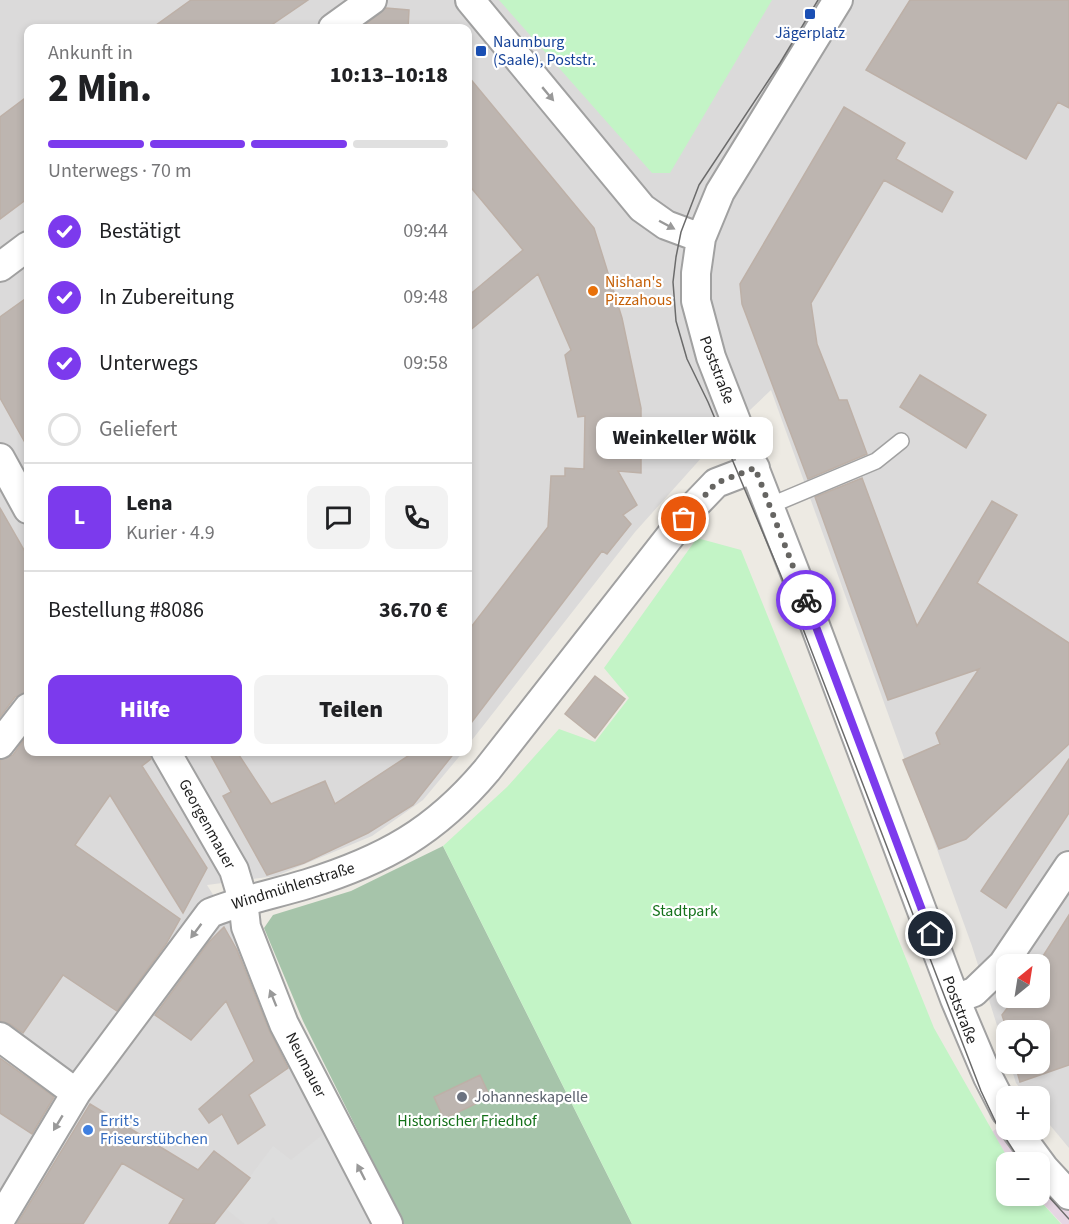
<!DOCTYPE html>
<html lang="de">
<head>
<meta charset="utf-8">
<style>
  :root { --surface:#fff; --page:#f2f2f2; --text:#202124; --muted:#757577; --line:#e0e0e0; --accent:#7c3aed }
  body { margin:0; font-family:"Source Sans 3",sans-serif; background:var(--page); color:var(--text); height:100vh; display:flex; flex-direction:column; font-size:22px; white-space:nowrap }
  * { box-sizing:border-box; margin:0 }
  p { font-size:20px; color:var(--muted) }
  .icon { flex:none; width:33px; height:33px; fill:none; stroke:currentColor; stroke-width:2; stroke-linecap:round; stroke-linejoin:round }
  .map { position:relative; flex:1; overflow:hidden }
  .panel { position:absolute; left:24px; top:24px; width:448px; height:732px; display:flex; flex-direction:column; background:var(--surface); border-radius:12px; box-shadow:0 3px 9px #0003 }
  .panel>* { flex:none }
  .needle { width:39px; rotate:30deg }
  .controls { position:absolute; left:996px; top:954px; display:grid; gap:12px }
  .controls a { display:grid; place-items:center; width:54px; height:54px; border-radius:12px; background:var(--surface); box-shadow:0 3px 9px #0003; font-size:30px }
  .pin { position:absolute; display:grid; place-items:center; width:51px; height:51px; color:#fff; margin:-26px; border:3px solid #fff; border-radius:50%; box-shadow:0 2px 6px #0007 }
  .courier { position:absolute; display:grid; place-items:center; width:60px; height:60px; margin:-30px; border:4px solid #7c3aed; border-radius:50%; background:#fff; color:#222; box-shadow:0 2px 8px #0007 }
  .bubble { position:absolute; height:42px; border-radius:12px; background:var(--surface); box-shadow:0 3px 9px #0003; font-size:20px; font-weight:800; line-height:42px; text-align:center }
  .head em { font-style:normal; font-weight:800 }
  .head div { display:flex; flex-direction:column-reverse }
  .head { display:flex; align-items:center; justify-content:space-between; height:102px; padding:0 24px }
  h1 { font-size:39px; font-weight:800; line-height:45px }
  .bar { display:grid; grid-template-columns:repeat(4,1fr); gap:9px 6px; align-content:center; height:72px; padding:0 24px }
  .bar i { height:8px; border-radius:4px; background:var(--line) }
  .bar .selected { background:var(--accent) }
  .bar p { grid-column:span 4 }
  .line { display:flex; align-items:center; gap:15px; padding:0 24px; border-top:2px solid var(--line) }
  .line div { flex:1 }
  .round { display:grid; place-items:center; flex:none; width:63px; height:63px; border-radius:12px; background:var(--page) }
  ol { padding:0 24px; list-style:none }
  li { display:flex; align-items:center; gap:18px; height:66px }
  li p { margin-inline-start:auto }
  li .icon { padding:6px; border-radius:50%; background:var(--accent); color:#fff; stroke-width:4 }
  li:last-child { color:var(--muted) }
  li i { width:33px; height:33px; border:3px solid var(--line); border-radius:50% }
  .cta { display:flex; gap:12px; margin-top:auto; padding:12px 24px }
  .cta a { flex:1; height:69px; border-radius:12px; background:var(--accent); color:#fff; font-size:24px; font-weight:800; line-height:69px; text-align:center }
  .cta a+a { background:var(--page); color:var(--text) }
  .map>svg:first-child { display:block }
</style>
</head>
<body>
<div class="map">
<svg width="1069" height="1224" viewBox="0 0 1069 1224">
  <rect width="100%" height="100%" fill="#edeae3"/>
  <path fill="#dbdada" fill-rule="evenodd" d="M0,0H1069V1148L1040,1113V1096H1026L1016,1083L1010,1064H1040V1030H1006V1054L972,946L771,390L712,446L635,532L468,745V28H28V752H463L423,800L372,836L276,876L207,885L232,925L376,1224H0ZM1006,964H1040V998H1006Z"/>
  <path fill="#e6d6e3" d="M1005,1122L1031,1162H1010L992,1132Z
    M1040,1173L1069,1206V1224H1062L1036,1196H1040Z"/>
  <path fill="#a6c4aa" d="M443,846L632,1224H404L303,1021L264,928L273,915L351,891Z"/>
  <path fill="#c3f4c6" d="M499,0H772L670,173H652Z
    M697,538L741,550L934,1028L1010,1162H1006V1196H1036L1061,1224H632L443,846L507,787L559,729L595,742L629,698L604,668Z"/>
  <path fill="#ddd" d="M326,1132L372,1224H278L273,1217L267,1224H245L226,1209L273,1146L291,1160Z"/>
  <path fill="#bdb5b0" stroke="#bdb0a7" stroke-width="1.5" d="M191,0H308L267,28H152Z
    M910,0H1069V108L1058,102L1026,159L866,70Z
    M386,8L409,10L408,28H361Z
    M468,76L594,228L622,318L641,408V473L618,471L637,505L623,515L631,524L607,554L602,551L468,727V631L548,527L551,476H565V468L584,469L585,416L578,417L565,355L571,350L538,274L468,332V296L523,250L468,184Z
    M28,96V198L0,219V117Z
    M844,107L905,143L896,159L953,192L942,212L884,180L811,303L817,344L839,400H847L867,454L808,479L742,304L740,284Z
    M28,297V448L0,398V317Z
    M920,375L986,415L966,448L900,407Z
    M862,478L917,626L992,501L1017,515L977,583L1069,643V744L966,839L939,849L903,760L940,744L936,733L979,669L888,700L815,497Z
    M0,508L28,557V692L15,697L0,717Z
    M595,676L625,699L595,738L565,714Z
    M28,734V752H150L151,759L142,766L207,868L183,913L110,795L75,845L180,919L166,944L117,1011L63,975L23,1033L10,1024L0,1021V760L13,755Z
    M209,752H237L271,804L325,781L335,804L414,752H455L413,805L368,833L304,863L267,875L223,796L231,792Z
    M1069,759V813L1006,908L981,891Z
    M1069,915V1065L1020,1082L1015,1064H1040V1030H1007L1002,1015L1015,998H1040L1038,964Z
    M224,927L237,950L269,1030L288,1068L249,1095L265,1125L238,1144L222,1114L209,1123L199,1109L254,1061L226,1001L191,1040L155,1015L209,942Z
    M0,1058L54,1097L32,1134L0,1113Z
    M480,1075L490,1097L444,1119L434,1097Z
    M90,1104L198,1170L214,1151L250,1178L214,1224H169L184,1199L122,1163L83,1224H17Z"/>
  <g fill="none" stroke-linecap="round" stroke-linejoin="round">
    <g stroke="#a1a1a1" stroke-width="18">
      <path id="service" d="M769,506L876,461L901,441"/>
    </g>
    <g stroke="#a1a1a1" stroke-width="32">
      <path id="minor" d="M470,0L642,208L666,225L701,238
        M838,0L720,192L701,238L696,273V301L711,357L801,588L955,999L988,1077L1006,1112
        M333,28L372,0
        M0,267L28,246
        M0,458L28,509
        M0,744L28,708
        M166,752L234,870L243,900L246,927L284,1024L388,1224
        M955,999L974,992L1003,964L1069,866
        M0,1037L76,1093
        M1016,1130L1044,1168L1069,1195
        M0,1220L76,1093L210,913C242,900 274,894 307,884C384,860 435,832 487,770L693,507L716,483L755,468"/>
    </g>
    <use href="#service" stroke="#fff" stroke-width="15"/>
    <use href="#minor" stroke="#fff" stroke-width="28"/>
    <path stroke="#6b6b6b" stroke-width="1.5" d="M818,0L780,63L699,185L681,232L676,257L673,282L676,321L687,359L708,402L800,621L981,1091L997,1125L1021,1162
      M1040,1187L1069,1219"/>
  </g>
  <defs><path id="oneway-solid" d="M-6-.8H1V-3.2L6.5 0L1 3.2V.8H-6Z" transform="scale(1.5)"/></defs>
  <g fill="#999">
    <use href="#oneway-solid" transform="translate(548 94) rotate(50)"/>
    <use href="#oneway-solid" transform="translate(667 225) rotate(28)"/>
    <use href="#oneway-solid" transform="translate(196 931) rotate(127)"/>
    <use href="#oneway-solid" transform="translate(273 998) rotate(-112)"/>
    <use href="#oneway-solid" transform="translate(58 1123) rotate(121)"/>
    <use href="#oneway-solid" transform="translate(361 1172) rotate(-117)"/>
  </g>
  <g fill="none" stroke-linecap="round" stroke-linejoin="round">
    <path stroke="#666562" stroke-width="6" stroke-dasharray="0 10.8" d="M684,519L716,483L755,468L806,600"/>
    <path stroke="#7c3aed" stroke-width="8" d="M806,600L931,934"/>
  </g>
  <g fill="#1a4fb4" stroke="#fff" stroke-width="2">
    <rect x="804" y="8" width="12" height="12" rx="3"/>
    <rect x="475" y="45" width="12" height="12" rx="3"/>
  </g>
  <circle fill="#e8710a" stroke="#fff" stroke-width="2" cx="593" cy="291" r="6"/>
  <circle fill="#6b7280" stroke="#fff" stroke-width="2" cx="462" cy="1097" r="6"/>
  <circle fill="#3f7fe0" stroke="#fff" stroke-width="2" cx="88" cy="1130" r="6"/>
  <g text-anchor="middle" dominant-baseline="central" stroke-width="4.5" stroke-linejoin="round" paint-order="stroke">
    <g font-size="16" fill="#164399" stroke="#fff">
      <text x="810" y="33">Jägerplatz</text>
      <text x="493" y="42" text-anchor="start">Naumburg<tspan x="493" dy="18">(Saale), Poststr.</tspan></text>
    </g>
    <g font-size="16" fill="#c56008" stroke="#fff" text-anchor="start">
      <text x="605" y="282">Nishan's<tspan x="605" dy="18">Pizzahous</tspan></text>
    </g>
    <g font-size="16" fill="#1d1d1d" stroke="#fff">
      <text transform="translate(717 370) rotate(69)">Poststraße</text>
      <text transform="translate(207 824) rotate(61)">Georgenmauer</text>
      <text transform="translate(293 886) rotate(-17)">Windmühlenstraße</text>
      <text transform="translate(960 1010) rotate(69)">Poststraße</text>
      <text transform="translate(306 1065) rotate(63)">Neumauer</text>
    </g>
    <g font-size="16" fill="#14711a" stroke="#fff">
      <text x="685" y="911">Stadtpark</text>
      <text x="467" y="1121">Historischer Friedhof</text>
    </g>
    <g font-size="16" fill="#5b616d" stroke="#fff" text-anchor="start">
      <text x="474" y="1097">Johanneskapelle</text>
    </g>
    <g font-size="16" fill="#366cbe" stroke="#fff" text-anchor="start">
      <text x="100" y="1121">Errit's<tspan x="100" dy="18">Friseurstübchen</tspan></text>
    </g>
  </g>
</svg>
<div class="controls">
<a><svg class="needle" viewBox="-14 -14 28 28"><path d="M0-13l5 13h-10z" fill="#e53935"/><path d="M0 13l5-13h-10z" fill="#757577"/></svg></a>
<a><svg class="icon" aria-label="locate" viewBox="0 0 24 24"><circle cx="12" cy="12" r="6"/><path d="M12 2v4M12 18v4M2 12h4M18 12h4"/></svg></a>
<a>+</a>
<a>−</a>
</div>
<div class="pin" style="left:684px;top:519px;background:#ea580c"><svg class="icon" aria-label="bag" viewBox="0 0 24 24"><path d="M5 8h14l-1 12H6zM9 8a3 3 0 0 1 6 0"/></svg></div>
<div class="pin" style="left:931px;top:934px;background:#1f2937"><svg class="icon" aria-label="home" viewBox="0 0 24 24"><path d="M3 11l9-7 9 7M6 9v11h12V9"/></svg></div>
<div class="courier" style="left:806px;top:600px"><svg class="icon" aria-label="bike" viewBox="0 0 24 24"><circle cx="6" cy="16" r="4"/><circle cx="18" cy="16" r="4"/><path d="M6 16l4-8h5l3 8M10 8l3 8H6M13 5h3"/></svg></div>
<div class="bubble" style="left:596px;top:417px;width:177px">Weinkeller Wölk</div>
<section class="panel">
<div class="head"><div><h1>2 Min.</h1><p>Ankunft in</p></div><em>10:13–10:18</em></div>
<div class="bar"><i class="selected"></i><i class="selected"></i><i class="selected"></i><i></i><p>Unterwegs · 70 m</p></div>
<ol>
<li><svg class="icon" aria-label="check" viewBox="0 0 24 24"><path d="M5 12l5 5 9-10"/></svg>Bestätigt<p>09:44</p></li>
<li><svg class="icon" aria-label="check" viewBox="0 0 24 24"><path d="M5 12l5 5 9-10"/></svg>In Zubereitung<p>09:48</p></li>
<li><svg class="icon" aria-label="check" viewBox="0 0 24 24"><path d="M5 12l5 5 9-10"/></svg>Unterwegs<p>09:58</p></li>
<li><i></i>Geliefert</li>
</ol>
<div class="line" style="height:108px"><b class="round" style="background:var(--accent);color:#fff">L</b><div><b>Lena</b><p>Kurier · 4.9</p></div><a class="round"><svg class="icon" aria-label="chat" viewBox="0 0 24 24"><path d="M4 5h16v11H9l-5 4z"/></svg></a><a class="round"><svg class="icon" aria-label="phone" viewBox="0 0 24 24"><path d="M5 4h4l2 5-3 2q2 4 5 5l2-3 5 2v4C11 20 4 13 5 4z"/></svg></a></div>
<div class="line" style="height:78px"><div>Bestellung #8086</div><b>36.70 €</b></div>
<div class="cta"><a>Hilfe</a><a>Teilen</a></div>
</section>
</div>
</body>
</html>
